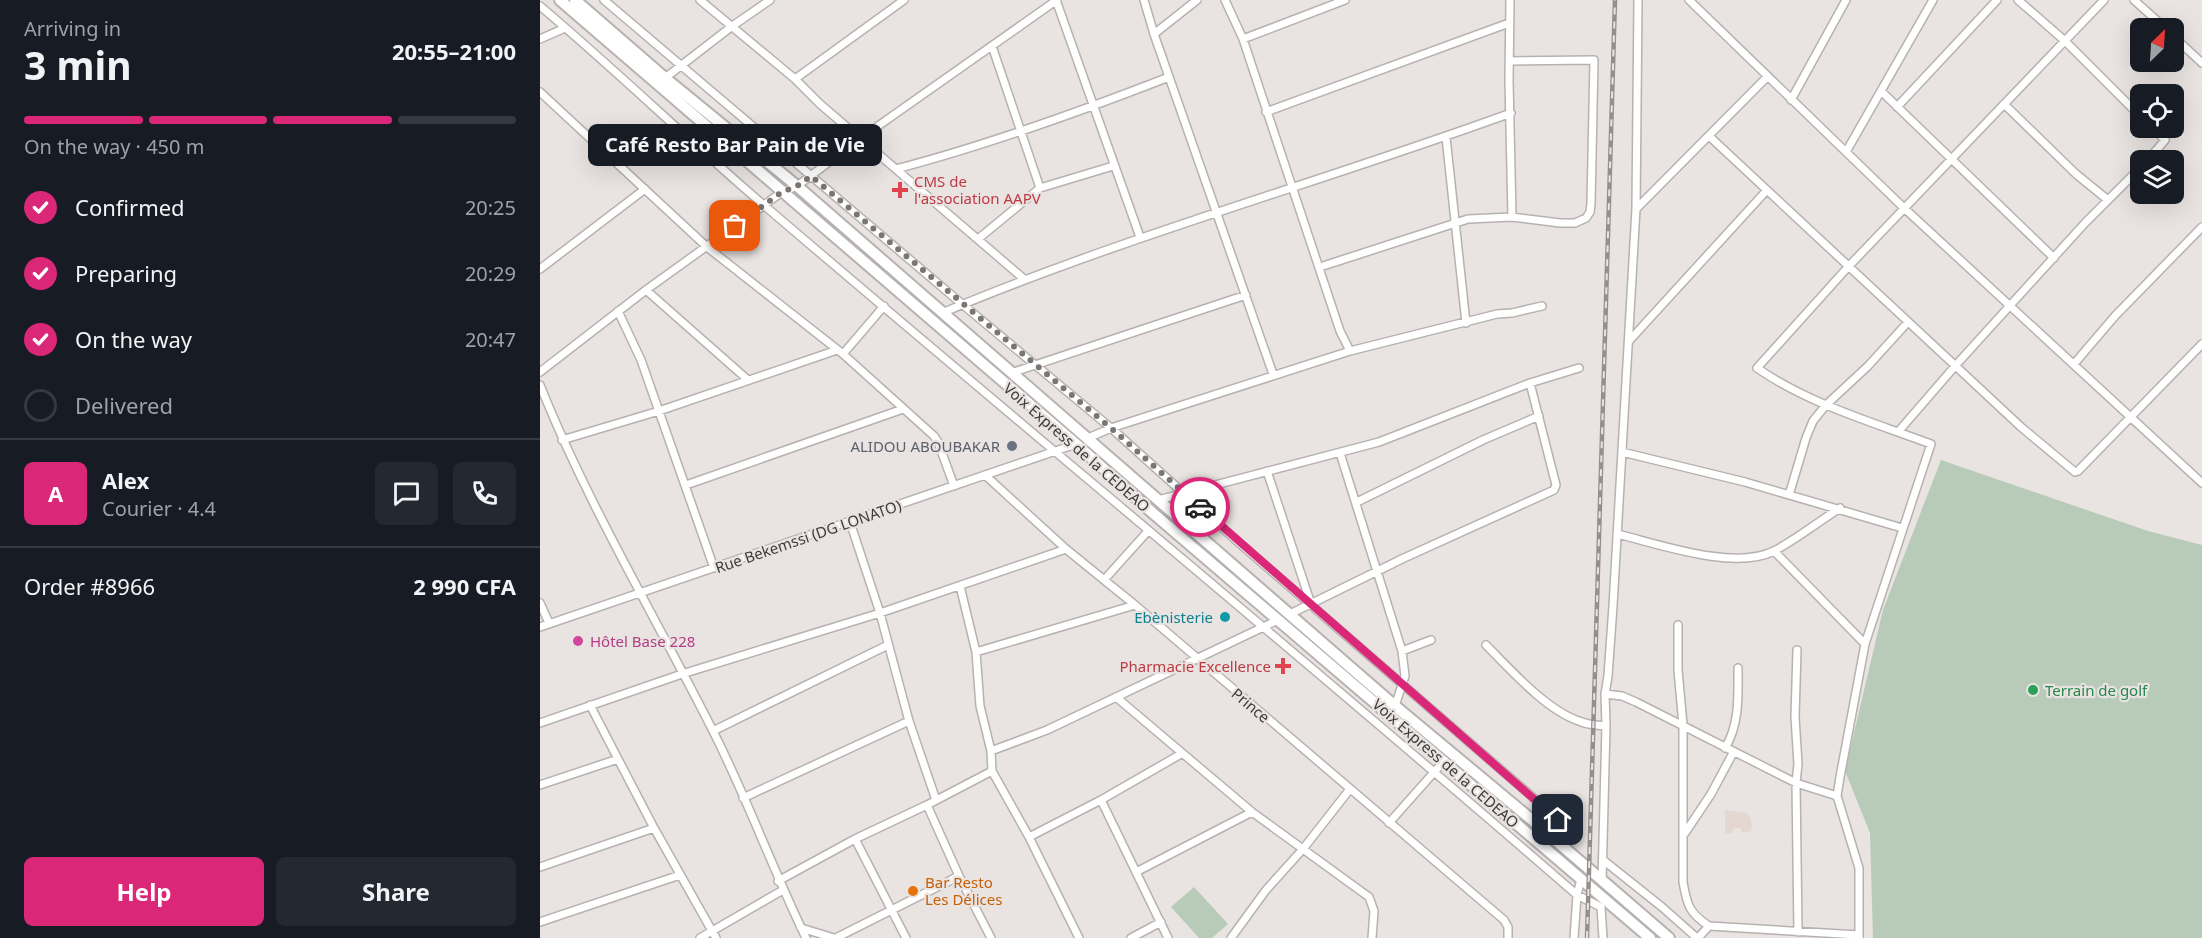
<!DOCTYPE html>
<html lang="en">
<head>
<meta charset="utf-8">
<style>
  :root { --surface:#171b24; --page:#242831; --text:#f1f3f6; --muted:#9ea1a6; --line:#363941; --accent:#db2777 }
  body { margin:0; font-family:"Noto Sans",sans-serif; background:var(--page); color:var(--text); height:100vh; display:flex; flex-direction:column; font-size:22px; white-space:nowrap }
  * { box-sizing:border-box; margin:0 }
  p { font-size:20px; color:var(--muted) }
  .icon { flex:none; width:33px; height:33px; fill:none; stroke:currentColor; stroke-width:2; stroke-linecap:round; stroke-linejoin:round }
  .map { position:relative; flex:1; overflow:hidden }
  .side { display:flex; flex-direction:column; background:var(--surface); width:540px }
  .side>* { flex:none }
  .needle { width:39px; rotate:25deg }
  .fabs { position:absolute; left:1590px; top:18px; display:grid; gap:12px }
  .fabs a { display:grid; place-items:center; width:54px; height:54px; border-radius:9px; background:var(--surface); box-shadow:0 6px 24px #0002; font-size:30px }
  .pin { position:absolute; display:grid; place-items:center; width:51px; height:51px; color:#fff; margin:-26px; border-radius:12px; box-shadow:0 3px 9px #0006 }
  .courier { position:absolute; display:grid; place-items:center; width:60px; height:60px; margin:-30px; border:4px solid #db2777; border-radius:50%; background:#fff; color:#222; box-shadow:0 2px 8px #0007 }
  .bubble { position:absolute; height:42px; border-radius:9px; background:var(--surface); box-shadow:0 6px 24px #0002; font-size:20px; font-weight:700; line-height:42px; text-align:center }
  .headline em { font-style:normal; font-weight:700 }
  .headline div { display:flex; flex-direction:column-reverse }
  .headline { display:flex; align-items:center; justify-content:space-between; height:102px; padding:0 24px }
  h1 { font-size:39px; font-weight:700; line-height:45px }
  .bar { display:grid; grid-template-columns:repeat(4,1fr); gap:9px 6px; align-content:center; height:72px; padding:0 24px }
  .bar i { height:8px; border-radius:4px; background:var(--line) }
  .bar .current { background:var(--accent) }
  .bar p { grid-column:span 4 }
  .line { display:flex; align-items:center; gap:15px; padding:0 24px; border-top:2px solid var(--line) }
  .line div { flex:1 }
  .round { display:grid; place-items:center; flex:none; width:63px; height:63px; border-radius:9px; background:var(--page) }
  ol { padding:0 24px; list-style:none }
  li { display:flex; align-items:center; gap:18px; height:66px }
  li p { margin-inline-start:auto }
  li .icon { padding:6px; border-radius:50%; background:var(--accent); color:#fff; stroke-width:4 }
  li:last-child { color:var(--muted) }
  li i { width:33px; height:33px; border:3px solid var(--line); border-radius:50% }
  .cta { display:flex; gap:12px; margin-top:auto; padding:12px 24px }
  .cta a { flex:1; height:69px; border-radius:9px; background:var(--accent); color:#fff; font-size:24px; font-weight:700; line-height:69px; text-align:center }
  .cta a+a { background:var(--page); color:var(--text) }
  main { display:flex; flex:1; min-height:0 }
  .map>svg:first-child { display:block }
</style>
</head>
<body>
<main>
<section class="side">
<div class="headline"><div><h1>3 min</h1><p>Arriving in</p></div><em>20:55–21:00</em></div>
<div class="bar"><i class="current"></i><i class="current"></i><i class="current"></i><i></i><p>On the way · 450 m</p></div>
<ol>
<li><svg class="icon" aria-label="check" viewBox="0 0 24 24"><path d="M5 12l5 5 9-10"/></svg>Confirmed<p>20:25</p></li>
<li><svg class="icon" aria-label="check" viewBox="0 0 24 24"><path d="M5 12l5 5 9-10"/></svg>Preparing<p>20:29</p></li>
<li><svg class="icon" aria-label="check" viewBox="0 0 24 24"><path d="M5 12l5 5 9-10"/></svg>On the way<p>20:47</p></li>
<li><i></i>Delivered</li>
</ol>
<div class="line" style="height:108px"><b class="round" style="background:var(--accent);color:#fff">A</b><div><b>Alex</b><p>Courier · 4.4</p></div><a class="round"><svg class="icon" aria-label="chat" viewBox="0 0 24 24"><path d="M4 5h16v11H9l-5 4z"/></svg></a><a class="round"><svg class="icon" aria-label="phone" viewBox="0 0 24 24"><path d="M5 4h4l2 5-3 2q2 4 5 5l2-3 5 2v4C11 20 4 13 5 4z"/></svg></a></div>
<div class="line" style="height:78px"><div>Order #8966</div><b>2 990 CFA</b></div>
<div class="cta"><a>Help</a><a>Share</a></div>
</section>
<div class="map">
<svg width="1662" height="938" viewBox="0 0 1662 938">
  <rect width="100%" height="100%" fill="#e9e3e1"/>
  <path fill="#e4d6d1" d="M1185,810L1208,813L1212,824L1211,831L1202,833L1200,828H1193L1192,833L1185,834Z"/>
  <path fill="#b7cbb8" d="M1401,460L1608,531L1662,545V938H1333L1330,833L1305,771L1343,610Z
    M654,887L688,924L672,938H659L631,907Z"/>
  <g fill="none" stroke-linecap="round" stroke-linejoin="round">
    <g stroke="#b7b2b0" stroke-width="10">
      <path id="minor" d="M64,0L422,304L571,428L698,542L1019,820L1020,843
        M160,0L255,79L280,104L484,279
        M516,0L600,237
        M604,0L614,34L733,374
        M685,0L703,39L800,331L810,351
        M970,0L969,81L972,217
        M1149,0L1364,208L1662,483
        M1478,0L1525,41L1600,116
        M1594,0L1625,28
        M0,6C77,71 149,141 226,207C495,437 769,662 1037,895L1061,907L1063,938
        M614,34L657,0
        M1634,37L1662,63
        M0,39L25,28
        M703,39L805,0
        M125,78L191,27L230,0
        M255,79L364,0
        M0,92L167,247L303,354L394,436L398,442L414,486
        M1342,92L1514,258
        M1251,100L1306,0
        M1464,104L1536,174L1568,200
        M1357,107L1457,0
        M726,112L969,23
        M1169,136L1481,427L1535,472L1538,471L1662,344
        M906,137L926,323
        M1306,152L1393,0
        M1608,160L1625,140L1613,128
        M356,169C448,145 539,112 629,77
        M500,188L573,166
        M1096,209L1227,77
        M438,239L500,188L452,46
        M780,267L928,219L972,217L1020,223H1035L1046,218L1050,212L1051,204L1054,60L969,61
        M0,269L105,189
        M106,290L208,380
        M78,311L101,360L174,568
        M402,313C588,235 782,182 971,113
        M1089,341L1227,190
        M303,354L344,306
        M1534,364L1575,316L1662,227
        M0,372L106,290L242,192L257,186L321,138L517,0
        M471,373L706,295
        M0,385C48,505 115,616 173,731C207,798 233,870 266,938
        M1358,432L1416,365L1545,223L1600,168
        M548,438L571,428L810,351L957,314L972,313L1002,306
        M22,440L119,411L297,350
        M1082,452L1205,482L1362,528
        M800,453L862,651L865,676L855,706
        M727,471L770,601
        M445,475L526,549L595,605L964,920L968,927V938
        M146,485L363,409
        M1249,495L1266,438L1273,421L1286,405L1328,366L1368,322
        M618,500L839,442L990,383L1039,368
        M817,502L943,440L999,416
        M310,522L340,613L369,721L396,800
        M1077,534C1119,544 1194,571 1234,551C1257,539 1278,522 1300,508
        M1234,551L1325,644
        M564,580L608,531
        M420,586L436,652L440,706L451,751L452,771L489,837L539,938
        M0,603L9,623
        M750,614L864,558L1014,490L1016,485L990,383
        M1138,625V670L1143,725V882C1147,905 1149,913 1169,926
        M0,627L536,444
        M946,645C970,669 1006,710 1039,721C1047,725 1057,725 1066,726
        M1257,650L1255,717L1258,764L1256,783L1258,932
        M862,651L891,640
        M436,652L595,605
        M1065,694L1082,696L1096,702L1256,783L1297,796
        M576,697L712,812L829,897L834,911L832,938
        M50,705L78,759
        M0,723L142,674L340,613L526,549
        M173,731L348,645
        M1185,748C1200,724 1198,695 1198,668
        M451,751L507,730L738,620
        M0,785L78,759L114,828L176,938
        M203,798L369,721
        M561,800L628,938
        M387,805L419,876L451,938
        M849,823L904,761
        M1145,833L1171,794L1193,753
        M489,837L561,800L641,754
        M315,839L366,938
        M1063,860L1122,907L1157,938
        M0,867L114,828
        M596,872L712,812
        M238,881L315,839L387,805L452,771
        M1062,881L1066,726L1065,694L1068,676L1073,606L1096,209L1098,0
        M0,922L140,875
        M261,928L294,938
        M160,938L243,890
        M296,938L419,876
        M591,938L621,922
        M691,938L726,890L763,849L810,789
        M1034,938L1037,895L1041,879
        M1158,938L1169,926L1319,935
        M1319,938V868L1297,796L1300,777L1325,644L1391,444C1332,422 1269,404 1217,368L1308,267L1564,0"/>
    </g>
    <g stroke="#b7b2b0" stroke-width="14">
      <path id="primary" d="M20,0L536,444L614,514L1110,938
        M35,0L125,78L257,186L855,706L992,820L1129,938"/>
    </g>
    <use href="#minor" stroke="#fff" stroke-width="7"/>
    <use href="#primary" stroke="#fff" stroke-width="10"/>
    <g stroke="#938f8d" stroke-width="4.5">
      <path id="rail" d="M1047,938L1075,0"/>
    </g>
    <use href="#rail" stroke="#e9e3e1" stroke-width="2" stroke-dasharray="7" stroke-linecap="butt"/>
  </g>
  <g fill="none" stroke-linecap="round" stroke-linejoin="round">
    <path stroke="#797674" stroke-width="6" stroke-dasharray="0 10.8" d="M195,226L242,192L257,186L271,176L571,428L660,507"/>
    <path stroke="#db2777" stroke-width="8" d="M660,507L1018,820"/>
  </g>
  <g fill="#e0444e" stroke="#e9e3e1" stroke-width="2">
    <path d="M357 181h6v6h6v6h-6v6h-6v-6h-6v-6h6z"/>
    <path d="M740 657h6v6h6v6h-6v6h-6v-6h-6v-6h6z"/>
  </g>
  <circle fill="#6b7280" stroke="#e9e3e1" stroke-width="2" cx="472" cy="446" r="6"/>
  <circle fill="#0f9aa8" stroke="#e9e3e1" stroke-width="2" cx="685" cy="617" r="6"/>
  <circle fill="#d1479c" stroke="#e9e3e1" stroke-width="2" cx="38" cy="641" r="6"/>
  <circle fill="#2e9e5b" stroke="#e9e3e1" stroke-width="2" cx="1493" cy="690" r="6"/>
  <circle fill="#e8710a" stroke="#e9e3e1" stroke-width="2" cx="373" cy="891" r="6"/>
  <g text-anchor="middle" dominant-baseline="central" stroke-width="4.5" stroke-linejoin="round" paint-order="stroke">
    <g font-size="15" fill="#be3a42" stroke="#e9e3e1" text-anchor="start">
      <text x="374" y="181">CMS de<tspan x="374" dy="17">l'association AAPV</tspan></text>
      <text x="731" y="666" text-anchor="end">Pharmacie Excellence</text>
    </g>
    <g font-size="15" fill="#5b616d" stroke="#e9e3e1" text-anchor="end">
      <text x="460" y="446">ALIDOU ABOUBAKAR</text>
    </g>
    <g font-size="15" fill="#3d3b3a" stroke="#e9e3e1">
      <text transform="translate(537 447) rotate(41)">Voix Express de la CEDEAO</text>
      <text transform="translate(268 536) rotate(-19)">Rue Bekemssi (DG LONATO)</text>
      <text transform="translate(711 705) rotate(40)">Prince</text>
      <text transform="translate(906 763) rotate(41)">Voix Express de la CEDEAO</text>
    </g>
    <g font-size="15" fill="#0d838f" stroke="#e9e3e1" text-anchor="end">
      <text x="673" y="617">Ebènisterie</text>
    </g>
    <g font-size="15" fill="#b23c85" stroke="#e9e3e1" text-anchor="start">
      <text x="50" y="641">Hôtel Base 228</text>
    </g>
    <g font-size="15" fill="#27864d" stroke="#e9e3e1" text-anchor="start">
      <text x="1505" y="690">Terrain de golf</text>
    </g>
    <g font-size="15" fill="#c56008" stroke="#e9e3e1" text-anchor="start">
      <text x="385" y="882">Bar Resto<tspan x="385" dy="17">Les Délices</tspan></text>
    </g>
  </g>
</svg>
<div class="fabs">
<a><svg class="needle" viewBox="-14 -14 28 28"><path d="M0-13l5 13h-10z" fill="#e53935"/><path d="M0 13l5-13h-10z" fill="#9ea1a6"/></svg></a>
<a><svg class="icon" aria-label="locate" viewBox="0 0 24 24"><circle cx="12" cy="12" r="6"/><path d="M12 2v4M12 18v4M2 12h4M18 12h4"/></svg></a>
<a><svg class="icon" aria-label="layers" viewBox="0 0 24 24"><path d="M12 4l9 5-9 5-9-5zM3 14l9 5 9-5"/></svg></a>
</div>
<div class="pin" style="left:195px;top:226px;background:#ea580c"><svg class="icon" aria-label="bag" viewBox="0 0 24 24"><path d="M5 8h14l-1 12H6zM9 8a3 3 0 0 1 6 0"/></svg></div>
<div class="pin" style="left:1018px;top:820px;background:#1f2937"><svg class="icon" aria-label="home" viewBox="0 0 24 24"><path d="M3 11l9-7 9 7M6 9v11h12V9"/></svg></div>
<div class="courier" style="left:660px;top:507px"><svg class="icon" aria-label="car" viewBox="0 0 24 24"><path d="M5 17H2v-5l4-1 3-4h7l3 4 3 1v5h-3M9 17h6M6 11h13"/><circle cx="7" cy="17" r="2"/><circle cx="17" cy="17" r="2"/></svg></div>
<div class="bubble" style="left:48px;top:124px;width:294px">Café Resto Bar Pain de Vie</div>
</div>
</main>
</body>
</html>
